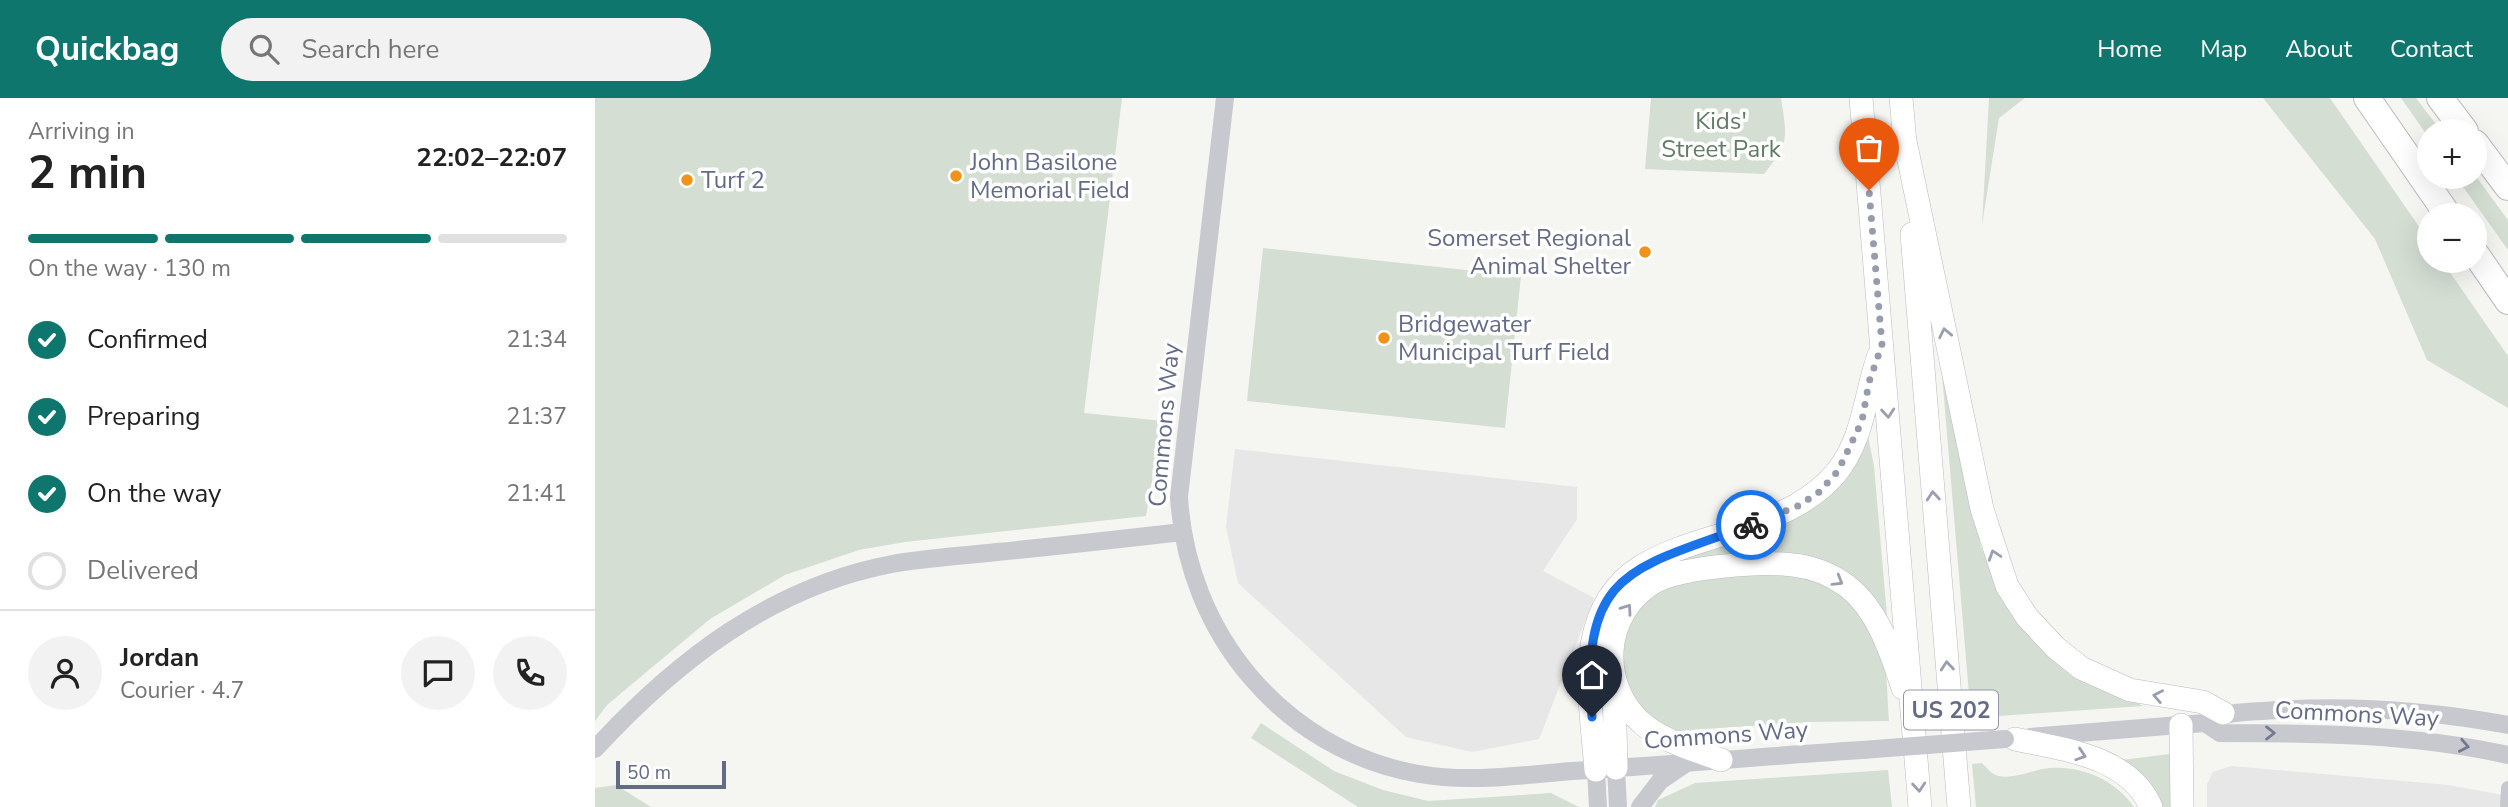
<!DOCTYPE html>
<html lang="en">
<head>
<meta charset="utf-8">
<style>
  :root { --surface:#fff; --page:#f2f2f2; --text:#222; --muted:#767676; --line:#e0e0e0; --accent:#0f766e }
  body { margin:0; font-family:"Nunito Sans",sans-serif; background:var(--page); color:var(--text); height:100vh; display:flex; flex-direction:column; font-size:26px; white-space:nowrap }
  * { box-sizing:border-box; margin:0 }
  p { font-size:23px; color:var(--muted) }
  .icon { flex:none; width:38px; height:38px; fill:none; stroke:currentColor; stroke-width:2; stroke-linecap:round; stroke-linejoin:round }
  .map { position:relative; flex:1; overflow:hidden }
  .sheet { display:flex; flex-direction:column; background:var(--surface); width:595px }
  .sheet>* { flex:none }
  .controls { position:absolute; left:1822px; top:21px; display:grid; gap:14px }
  .controls a { display:grid; place-items:center; width:70px; height:70px; border-radius:50%; background:var(--surface); box-shadow:0 7px 28px #0002; font-size:35px }
  .scale { position:absolute; left:21px; bottom:18px; width:110px; box-sizing:border-box; padding-left:7px; border:4px solid #636b86; border-top:0; font-size:19px; line-height:24px; white-space:nowrap; color:#636b86; -webkit-text-stroke:5px #fff; paint-order:stroke }
  .pin { position:absolute; display:grid; place-items:center; width:60px; height:60px; color:#fff; margin:-72px -30px; border-radius:50% 50% 50% 0; rotate:-45deg; box-shadow:0 0 7px #0007 }
  .pin .icon { rotate:45deg }
  .courier { position:absolute; display:grid; place-items:center; width:70px; height:70px; margin:-35px; border:5px solid #1a73e8; border-radius:50%; background:#fff; color:#222; box-shadow:0 2px 9px #0007 }
  .overview em { font-style:normal; font-weight:700 }
  .overview div { display:flex; flex-direction:column-reverse }
  .overview { display:flex; align-items:center; justify-content:space-between; height:119px; padding:0 28px }
  h1 { font-size:46px; font-weight:700; line-height:52px }
  .bar { display:grid; grid-template-columns:repeat(4,1fr); gap:10px 7px; align-content:center; height:84px; padding:0 28px }
  .bar i { height:9px; border-radius:5px; background:var(--line) }
  .bar .selected { background:var(--accent) }
  .bar p { grid-column:span 4 }
  .line { display:flex; align-items:center; gap:18px; padding:0 28px; border-top:2px solid var(--line) }
  .line div { flex:1 }
  .round { display:grid; place-items:center; flex:none; width:74px; height:74px; border-radius:37px; background:var(--page) }
  ol { padding:0 28px; list-style:none }
  li { display:flex; align-items:center; gap:21px; height:77px }
  li p { margin-inline-start:auto }
  li .icon { padding:7px; border-radius:50%; background:var(--accent); color:#fff; stroke-width:4 }
  li:last-child { color:var(--muted) }
  li i { width:38px; height:38px; border:4px solid var(--line); border-radius:50% }
  header { display:flex; align-items:center; gap:42px; box-sizing:border-box; height:98px; padding:0 35px; background:var(--accent); color:#fff }
  header strong { font-size:33px }
  nav { display:flex; gap:38px; margin-inline-start:auto; font-size:24px }
  .search { width:490px; height:63px; background:var(--page); display:flex; align-items:center; gap:18px; box-sizing:border-box; padding:0 24px; border-radius:38px; color:var(--muted); font-size:26px }
  main { display:flex; flex:1; min-height:0 }
  .map>svg:first-child { display:block }
</style>
</head>
<body>
<header>
<strong>Quickbag</strong>
<div class="search"><svg class="icon" aria-label="search" viewBox="0 0 24 24"><circle cx="10" cy="10" r="6"/><path d="M15 15l6 6"/></svg>Search here</div>
<nav><a>Home</a><a>Map</a><a>About</a><a>Contact</a></nav>
</header>
<main>
<section class="sheet">
<div class="overview"><div><h1>2 min</h1><p>Arriving in</p></div><em>22:02–22:07</em></div>
<div class="bar"><i class="selected"></i><i class="selected"></i><i class="selected"></i><i></i><p>On the way · 130 m</p></div>
<ol>
<li><svg class="icon" aria-label="check" viewBox="0 0 24 24"><path d="M5 12l5 5 9-10"/></svg>Confirmed<p>21:34</p></li>
<li><svg class="icon" aria-label="check" viewBox="0 0 24 24"><path d="M5 12l5 5 9-10"/></svg>Preparing<p>21:37</p></li>
<li><svg class="icon" aria-label="check" viewBox="0 0 24 24"><path d="M5 12l5 5 9-10"/></svg>On the way<p>21:41</p></li>
<li><i></i>Delivered</li>
</ol>
<div class="line" style="height:126px"><a class="round"><svg class="icon" aria-label="person" viewBox="0 0 24 24"><circle cx="12" cy="8" r="4"/><path d="M4 21q1-7 8-7t8 7"/></svg></a><div><b>Jordan</b><p>Courier · 4.7</p></div><a class="round"><svg class="icon" aria-label="chat" viewBox="0 0 24 24"><path d="M4 5h16v11H9l-5 4z"/></svg></a><a class="round"><svg class="icon" aria-label="phone" viewBox="0 0 24 24"><path d="M5 4h4l2 5-3 2q2 4 5 5l2-3 5 2v4C11 20 4 13 5 4z"/></svg></a></div>
</section>
<div class="map">
<svg width="1913" height="709" viewBox="0 0 1913 709">
  <rect width="100%" height="100%" fill="#f5f6f2"/>
  <path fill="#e6e7e6" d="M640,351L982,389V421L948,473L999,500L944,641L877,654L811,639L643,485L631,429Z
    M1636,668L1853,687L1913,698V709H1612V686L1618,674Z"/>
  <path fill="#d4ded3" d="M0,0H527L489,315L568,323L551,418L310,444L264,452L190,477L115,521L12,607L0,623Z
    M1056,0H1186C1192,40 1195,44 1169,76L1050,71Z
    M1394,0H1430L1404,20L1387,127Z
    M1668,0H1735L1834,143V163H1847L1913,258V310L1832,262L1780,141Z
    M1806,0H1821L1846,33H1834V40Z
    M1880,77L1913,122V152L1861,79Z
    M668,150L926,178L910,330L652,303Z
    M1346,265L1386,449L1401,483L1460,560L1548,608L1376,620Z
    M1273,338L1279,368L1293,529L1278,507L1190,457L1066,465C1116,449 1203,431 1239,393C1253,379 1262,356 1273,338Z
    M1198,473C1237,489 1276,509 1287,553C1293,575 1292,601 1294,623L1215,624L1096,632L1094,639L1079,635L1035,602L1024,563L1035,520L1051,501L1081,483Z
    M666,625L739,673L788,692L833,703L956,695L984,709H763L656,640Z
    M1575,656L1577,709H1565L1526,662Z
    M1387,665C1392,670 1397,677 1404,678C1417,681 1434,674 1447,671C1482,665 1519,680 1539,709H1381L1377,666Z
    M1293,672L1297,709H1060L1063,702L1100,685Z
    M21,687L56,709H0V690Z"/>
  <g fill="none" stroke-linecap="round" stroke-linejoin="round">
    <g stroke="#babbbf" stroke-width="24">
      <path id="trunk" d="M1266,0L1325,709
        M1306,0L1311,56
        M1310,43L1387,411L1412,488L1432,519L1460,549L1486,570L1535,592L1608,604L1628,615
        M1317,136L1364,709
        M1019,590L1021,670
        M1586,627L1587,709
        M1420,641C1467,651 1534,658 1556,709
        M1126,662C1101,652 1070,644 1049,627C1002,588 1007,513 1061,483C1088,469 1167,463 1198,467C1217,469 1237,477 1252,488C1283,512 1296,554 1308,590
        M1001,672C996,602 976,512 1047,468C1080,448 1121,440 1156,427C1189,415 1218,402 1241,375C1269,341 1270,296 1284,257"/>
    </g>
    <g stroke="#babbbf" stroke-width="28">
      <path id="motorway" d="M1772,0L1853,117
        M1845,0L1870,33
        M1880,45L1913,89
        M1880,155L1913,203"/>
    </g>
    <path stroke="#c8c9ce" stroke-width="14" d="M1912,709L1913,690"/>
    <path stroke="#c8c9ce" stroke-width="18" d="M630,0L584,399C592,535 688,652 824,676C874,685 927,677 977,673C1074,667 1170,658 1267,652
      M1610,625L1625,635C1722,635 1818,636 1913,657
      M1435,639L1610,625C1633,612 1656,614 1682,612C1761,607 1836,613 1913,627
      M0,651C81,563 176,489 297,466C331,460 367,458 402,454C464,448 526,441 587,434
      M1021,670L1023,709
      M1001,672L1003,709
      M1045,709L1065,683L1090,666"/>
    <use href="#trunk" stroke="#fff" stroke-width="23"/>
    <use href="#motorway" stroke="#fff" stroke-width="26"/>
    <path stroke="#c8c9ce" stroke-width="18" d="M1267,652L1410,641"/>
  </g>
  <defs><path id="oneway-chevron" d="M-2-3.5L2.5 0L-2 3.5" fill="none" stroke-width="1.6" stroke-linecap="round" stroke-linejoin="round" transform="scale(1.75)"/></defs>
  <g stroke="#9a9fb0">
    <use href="#oneway-chevron" transform="translate(1350 235) rotate(-102)"/>
    <use href="#oneway-chevron" transform="translate(1293 315) rotate(85)"/>
    <use href="#oneway-chevron" transform="translate(1338 398) rotate(-95)"/>
    <use href="#oneway-chevron" transform="translate(1399 457) rotate(-108)"/>
    <use href="#oneway-chevron" transform="translate(1243 483) rotate(31)"/>
    <use href="#oneway-chevron" transform="translate(1032 511) rotate(-55)"/>
    <use href="#oneway-chevron" transform="translate(1352 568) rotate(-95)"/>
    <use href="#oneway-chevron" transform="translate(1563 598) rotate(-169)"/>
    <use href="#oneway-chevron" transform="translate(1486 657) rotate(18)"/>
    <use href="#oneway-chevron" transform="translate(1324 689) rotate(85)"/>
  </g>
  <g stroke="#727991">
    <use href="#oneway-chevron" transform="translate(1675 635)"/>
    <use href="#oneway-chevron" transform="translate(1869 648) rotate(11)"/>
  </g>
  <g fill="none" stroke-linecap="round" stroke-linejoin="round">
    <path stroke="#969cac" stroke-width="7" stroke-dasharray="0 12.6" d="M1156,427L1203,408L1224,394L1243,373L1267,323L1274,284L1287,247L1274,92"/>
    <path stroke="#1a73e8" stroke-width="9" d="M997,619C985,471 1037,471 1156,427"/>
  </g>
  <g fill="#ef931a" stroke="#fff" stroke-width="2.5">
    <circle cx="361" cy="78" r="7"/>
    <circle cx="92" cy="82" r="7"/>
    <circle cx="1050" cy="154" r="7"/>
    <circle cx="789" cy="240" r="7"/>
  </g>
  <g text-anchor="middle" dominant-baseline="central" stroke-width="7" stroke-linejoin="round" paint-order="stroke">
    <rect fill="#fff" stroke="#9297aa" stroke-width="2" x="1309" y="592.5" width="94" height="39" rx="5"/>
    <g font-size="23" font-weight="bold" fill="#636b86">
      <text x="1356" y="612">US 202</text>
    </g>
    <g font-size="24" fill="#627c66" stroke="#fff">
      <text x="1126" y="23">Kids'<tspan x="1126" dy="28">Street Park</tspan></text>
    </g>
    <g font-size="24" fill="#636b86" stroke="#fff" text-anchor="start">
      <text x="375" y="64">John Basilone<tspan x="375" dy="28">Memorial Field</tspan></text>
      <text x="106" y="82">Turf 2</text>
      <text x="1036" y="140" text-anchor="end">Somerset Regional<tspan x="1036" dy="28">Animal Shelter</tspan></text>
      <text x="803" y="226">Bridgewater<tspan x="803" dy="28">Municipal Turf Field</tspan></text>
    </g>
    <g font-size="24" fill="#636b86" stroke="#fff">
      <text transform="translate(569 327) rotate(-85)">Commons Way</text>
      <text transform="translate(1762 616) rotate(3)">Commons Way</text>
      <text transform="translate(1131 637) rotate(-4)">Commons Way</text>
    </g>
  </g>
</svg>
<div class="controls">
<a>+</a>
<a>−</a>
</div>
<div class="scale">50 m</div>
<div class="pin" style="left:1274px;top:92px;background:#ea580c"><svg class="icon" aria-label="bag" viewBox="0 0 24 24"><path d="M5 8h14l-1 12H6zM9 8a3 3 0 0 1 6 0"/></svg></div>
<div class="pin" style="left:997px;top:619px;background:#1f2937"><svg class="icon" aria-label="home" viewBox="0 0 24 24"><path d="M3 11l9-7 9 7M6 9v11h12V9"/></svg></div>
<div class="courier" style="left:1156px;top:427px"><svg class="icon" aria-label="bike" viewBox="0 0 24 24"><circle cx="6" cy="16" r="4"/><circle cx="18" cy="16" r="4"/><path d="M6 16l4-8h5l3 8M10 8l3 8H6M13 5h3"/></svg></div>
</div>
</main>
</body>
</html>
